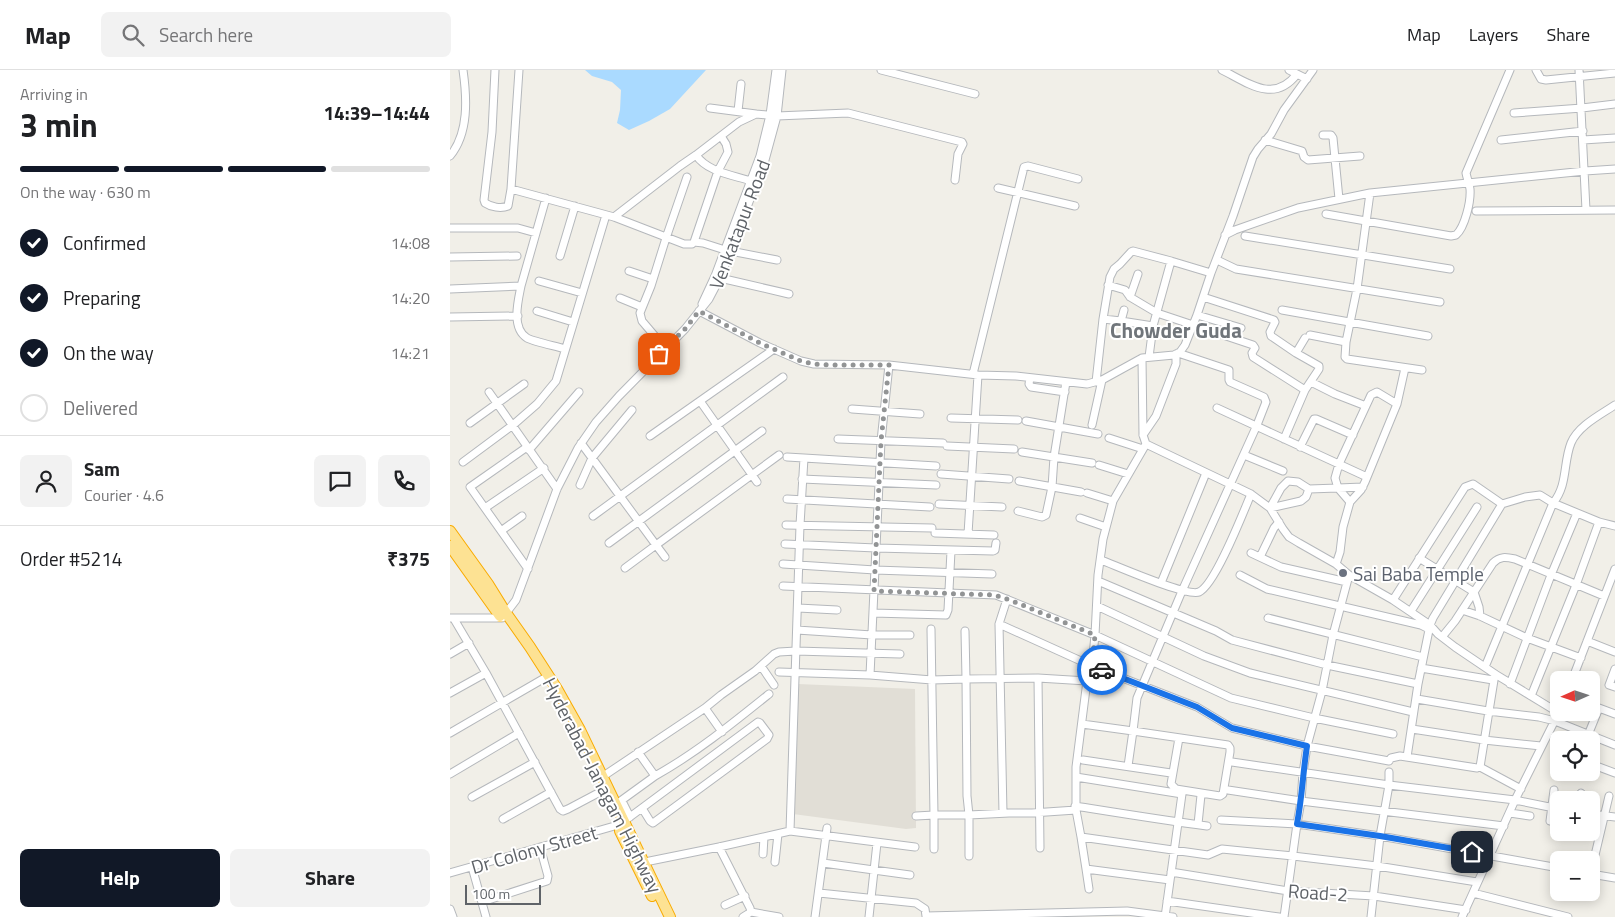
<!DOCTYPE html>
<html lang="en">
<head>
<meta charset="utf-8">
<style>
  :root { --surface:#fff; --page:#f2f2f2; --text:#202124; --muted:#757577; --line:#e0e0e0; --accent:#111827 }
  body { margin:0; font-family:"Titillium Web",sans-serif; background:var(--page); color:var(--text); height:100vh; display:flex; flex-direction:column; font-size:19px; white-space:nowrap }
  * { box-sizing:border-box; margin:0 }
  p { font-size:16px; color:var(--muted) }
  .icon { flex:none; width:28px; height:28px; fill:none; stroke:currentColor; stroke-width:2; stroke-linecap:round; stroke-linejoin:round }
  .map { position:relative; flex:1; overflow:hidden }
  .side { display:flex; flex-direction:column; background:var(--surface); width:450px }
  .side>* { flex:none }
  .needle { width:32px; rotate:267deg }
  .controls { position:absolute; left:1100px; top:601px; display:grid; gap:10px }
  .controls a { display:grid; place-items:center; width:50px; height:50px; border-radius:8px; background:var(--surface); box-shadow:0 2px 12px #0003; font-size:25px }
  .scale { position:absolute; left:15px; bottom:12px; width:76px; box-sizing:border-box; padding-left:5px; border:2px solid #5f6368; border-top:0; font-size:14px; line-height:18px; white-space:nowrap; color:#5f6368; -webkit-text-stroke:4px #fff; paint-order:stroke }
  .pin { position:absolute; display:grid; place-items:center; width:42px; height:42px; color:#fff; margin:-21px; border-radius:10px; box-shadow:0 2px 8px #0006 }
  .courier { position:absolute; display:grid; place-items:center; width:50px; height:50px; margin:-25px; border:4px solid #1a73e8; border-radius:50%; background:#fff; color:#222; box-shadow:0 1px 6px #0007 }
  .head em { font-style:normal; font-weight:700 }
  .head div { display:flex; flex-direction:column-reverse }
  .head { display:flex; align-items:center; justify-content:space-between; height:85px; padding:0 20px }
  h1 { font-size:32px; font-weight:700; line-height:38px }
  .bar { display:grid; grid-template-columns:repeat(4,1fr); gap:8px 5px; align-content:center; height:60px; padding:0 20px }
  .bar i { height:6px; border-radius:4px; background:var(--line) }
  .bar .selected { background:var(--accent) }
  .bar p { grid-column:span 4 }
  .line { display:flex; align-items:center; gap:12px; padding:0 20px; border-top:1px solid var(--line) }
  .line div { flex:1 }
  .round { display:grid; place-items:center; flex:none; width:52px; height:52px; border-radius:8px; background:var(--page) }
  ol { padding:0 20px; list-style:none }
  li { display:flex; align-items:center; gap:15px; height:55px }
  li p { margin-inline-start:auto }
  li .icon { padding:5px; border-radius:50%; background:var(--accent); color:#fff; stroke-width:4 }
  li:last-child { color:var(--muted) }
  li i { width:28px; height:28px; border:2px solid var(--line); border-radius:50% }
  .button { display:flex; gap:10px; margin-top:auto; padding:10px 20px }
  .button a { flex:1; height:58px; border-radius:8px; background:var(--accent); color:#fff; font-size:20px; font-weight:700; line-height:58px; text-align:center }
  .button a+a { background:var(--page); color:var(--text) }
  header { display:flex; align-items:center; gap:30px; box-sizing:border-box; height:70px; padding:0 25px; background:var(--surface); border-bottom:1px solid var(--line) }
  header strong { font-size:24px }
  nav { display:flex; gap:28px; margin-inline-start:auto; font-size:18px }
  .search { width:350px; height:45px; background:var(--page); display:flex; align-items:center; gap:12px; box-sizing:border-box; padding:0 18px; border-radius:8px; color:var(--muted); font-size:19px }
  main { display:flex; flex:1; min-height:0 }
  .map>svg:first-child { display:block }
</style>
</head>
<body>
<header>
<strong>Map</strong>
<div class="search"><svg class="icon" aria-label="search" viewBox="0 0 24 24"><circle cx="10" cy="10" r="6"/><path d="M15 15l6 6"/></svg>Search here</div>
<nav><a>Map</a><a>Layers</a><a>Share</a></nav>
</header>
<main>
<section class="side">
<div class="head"><div><h1>3 min</h1><p>Arriving in</p></div><em>14:39–14:44</em></div>
<div class="bar"><i class="selected"></i><i class="selected"></i><i class="selected"></i><i></i><p>On the way · 630 m</p></div>
<ol>
<li><svg class="icon" aria-label="check" viewBox="0 0 24 24"><path d="M5 12l5 5 9-10"/></svg>Confirmed<p>14:08</p></li>
<li><svg class="icon" aria-label="check" viewBox="0 0 24 24"><path d="M5 12l5 5 9-10"/></svg>Preparing<p>14:20</p></li>
<li><svg class="icon" aria-label="check" viewBox="0 0 24 24"><path d="M5 12l5 5 9-10"/></svg>On the way<p>14:21</p></li>
<li><i></i>Delivered</li>
</ol>
<div class="line" style="height:90px"><a class="round"><svg class="icon" aria-label="person" viewBox="0 0 24 24"><circle cx="12" cy="8" r="4"/><path d="M4 21q1-7 8-7t8 7"/></svg></a><div><b>Sam</b><p>Courier · 4.6</p></div><a class="round"><svg class="icon" aria-label="chat" viewBox="0 0 24 24"><path d="M4 5h16v11H9l-5 4z"/></svg></a><a class="round"><svg class="icon" aria-label="phone" viewBox="0 0 24 24"><path d="M5 4h4l2 5-3 2q2 4 5 5l2-3 5 2v4C11 20 4 13 5 4z"/></svg></a></div>
<div class="line" style="height:65px"><div>Order #5214</div><b>₹375</b></div>
<div class="button"><a>Help</a><a>Share</a></div>
</section>
<div class="map">
<svg width="1165" height="847" viewBox="0 0 1165 847">
  <rect width="100%" height="100%" fill="#f1efe8"/>
  <path fill="#e1ded6" d="M348,614L465,619L466,758L456,759L343,744Z"/>
  <path fill="#aadaff" d="M135,0H256L220,39L199,51L179,60L167,53L170,40L171,20L162,12L142,6Z"/>
  <g fill="none" stroke-linecap="round" stroke-linejoin="round">
    <g stroke="#b5b8bc" stroke-width="9">
      <path id="minor" d="M45,0L42,62L34,130L35,133C41,137 51,139 58,136L61,119L69,0
        M431,0L525,24
        M772,0C798,13 824,34 847,4
        M839,0L857,9
        M1086,0L1091,9L1096,10L1165,3
        M1129,0L1136,140
        M260,38L306,44
        M288,41L291,14
        M1064,43L1132,38L1165,34
        M873,65H881L883,68L889,129
        M815,70L852,81L854,87L858,90L910,86
        M1051,70L1133,61
        M1133,70L1165,68
        M246,85C257,102 283,105 301,111
        M0,86C19,63 17,28 13,0
        M548,118L625,136
        M61,119L164,147L234,174H242L244,172L253,173L275,180L327,190
        M920,123L907,219L896,272L895,287L897,289L972,300
        M1026,141L1165,140
        M876,144L1001,166L1006,165C1015,157 1021,131 1020,119C1019,113 1017,108 1016,103L1060,0
        M164,147L230,96L246,85L289,52L306,44L327,46L398,43L512,72L513,74L508,84L505,110
        M0,158H68L86,163
        M775,165L785,160L848,138L920,123L1135,101L1165,99
        M795,166L1000,199
        M244,172L268,101L278,82L276,74L271,66
        M110,186L125,136
        M0,187L67,186
        M767,190L786,199L990,232
        M721,191L761,203
        M179,201L203,209
        M270,208L339,224
        M89,211L132,223
        M658,215L675,220L680,227L707,243L803,275L805,278L802,283L803,287L855,320
        M71,216C68,231 61,258 77,268C85,272 105,276 115,279
        M0,219L71,216L96,128
        M680,227L688,204
        M753,227L824,250L825,252L820,262L821,266L846,283L869,296V299L855,320L834,369
        M170,228L192,237
        M252,234L265,206L310,86L320,45L326,0
        M832,240L978,266
        M87,241L123,252
        M249,241L310,273L351,291L364,294L439,295L528,305L566,306L637,314L652,310L692,288L724,285L730,282L735,275L747,245L761,203L783,146L803,87L808,79L821,64L834,40L863,0
        M747,245L791,258
        M0,247L68,246
        M653,249L671,251L674,240
        M671,251L703,256
        M860,265L896,272
        M215,278L192,251L190,243L201,216L216,168L237,107
        M728,283L779,300V310L780,312L814,327L816,332L807,355L732,521L687,628L683,661L778,675L780,678V682L773,724L770,726L726,719L721,714L729,668
        M846,283L855,268
        M692,288L693,365L696,374L801,424L820,438L833,459L839,467L849,473L886,494L899,505L943,530L980,555L988,564L1005,577L1045,604L1109,643
        M523,304L574,97L578,96L628,109
        M580,308L579,314L581,317L615,322
        M646,312L653,249L660,207L664,199L670,194L681,182L683,181L721,191L703,256L699,287
        M861,312L885,324L916,336
        M39,322L107,419
        M250,331L307,412
        M947,334L955,298
        M767,338L917,407
        M402,339L470,344
        M501,348L568,350
        M576,351L648,364
        M20,353L74,314
        M642,355L652,310
        M693,365L706,346L726,294V284
        M200,366L324,279
        M659,368L693,379
        M388,369L493,373
        M131,373L206,475L329,385
        M497,376L564,379
        M77,377L20,417L78,499
        M850,377L864,349H866L903,365
        M79,380L129,322
        M572,382L642,393
        M794,385L833,401
        M337,387L354,388
        M13,392L63,355L87,334L106,311L156,145
        M649,395L678,404
        M491,404L559,409
        M352,409L486,415
        M569,411L631,422
        M838,411L848,412L859,419L856,427L851,431L820,438L831,418Z
        M130,415L142,388L182,340
        M859,419L888,418L900,432
        M637,423L663,431
        M337,429L480,437
        M489,434L552,437
        M35,438L94,398
        M568,441L592,447L596,445L602,417L604,387L616,312
        M143,446L333,307
        M630,448L656,457
        M336,455L482,458
        M51,461L72,446
        M485,463L544,465
        M518,464L528,305
        M159,473L312,361
        M335,474L426,478L543,481L545,480L546,473
        M801,483L831,497L897,512
        M810,487L824,458L829,452
        M969,488L1024,522L1029,537L1030,546
        M651,490C667,496 737,527 749,522C765,515 793,443 801,424
        M333,494L425,500L542,504
        M886,494L890,482L893,457L900,432L911,420L915,412L947,334L927,322L921,325L889,394L885,408L888,418L913,417
        M175,498L206,475L215,487
        M790,505L817,519L971,555L979,559
        M648,511L766,561L782,570L877,595L968,614
        M711,513L756,403
        M333,516L546,525L645,565L781,628L864,648L943,664
        M943,530L1015,417L1023,414L1052,434L1075,427L1090,425L1103,433C1118,415 1113,393 1121,373C1128,356 1150,345 1165,335
        M647,536L754,586L800,603L963,642
        M348,538L387,540
        M1012,540L1030,546L1077,568L1131,588
        M961,541L1027,437
        M56,543L66,530L107,419L128,378L146,352L169,326L235,259L259,229L270,208L315,90L327,46L332,0
        M423,543L496,545L498,540L501,481
        M0,548H52
        M818,548L973,587
        M4,549L36,603L110,739L113,741L118,739L152,721
        M549,554L642,596L747,637L782,658L857,676L939,691L941,688L950,686L1027,698L1030,697L1045,604
        M481,559L484,745H519V786
        M347,560L422,565H460
        M515,561L516,609L588,608L637,611
        M992,567L1005,551L1043,493C1050,486 1056,487 1065,489L1154,526
        M1137,571L1165,582
        M0,584L19,573
        M311,596L324,615
        M1035,597L1103,433L1149,452L1165,456
        M971,598L1043,610
        M1165,599L1159,615L1165,617
        M329,602L420,605L482,610L516,609L517,726L519,745L559,743H582L626,740L631,767L758,785L772,779L843,786L927,796L1027,812
        M420,605L431,371L439,295
        M588,608L590,778
        M1122,610L1165,499
        M1060,614L1101,505L1127,443
        M0,623L36,603
        M1081,626L1126,515L1149,452
        M967,629L1038,641L1089,647L1105,651L1165,675
        M255,638L272,662
        M632,654L683,661L678,696
        M962,659L1034,670L1091,676
        M0,663L93,609
        M1136,670L1149,638L1165,644
        M188,682L205,706C246,683 283,653 319,624
        M957,687L968,614L980,555L983,548L1052,434
        M633,690L721,703
        M782,692L939,715L1065,730L1109,739
        M1141,694L1165,703
        M1030,697L1071,719
        M0,704L69,663
        M152,707L255,638L271,625L305,601L324,584L329,582L346,581L450,584
        M626,707L732,724L715,847
        M778,720L851,731L1054,756
        M22,727L85,692
        M1129,730L1131,723
        M172,731L180,747
        M165,735L205,706
        M625,736C669,743 712,750 757,756
        M626,740V697L637,611L642,596L645,565L648,505L653,469L663,431L696,374
        M553,743L549,554L557,529
        M1060,743L1080,746
        M1141,744L1165,747
        M466,746L484,745V779
        M53,749L101,722
        M771,750L847,754L930,766L1109,798
        M1100,751L1104,720
        M173,752L192,738L308,652L310,653L319,665L317,669L203,753L200,751L192,738
        M748,754L751,725
        M340,761L465,777
        M631,767L636,799L720,810
        M269,777L300,838L301,842L293,847
        M313,784L314,767
        M325,792L328,764
        M190,793L269,777L340,761L350,455L354,388L486,396
        M373,793L460,805
        M22,797L36,847
        M636,799L639,819
        M721,802L838,821L924,826L1016,840
        M1141,802L1159,726
        M0,803L168,755
        M1141,804L1165,808
        M369,823L466,833L475,839L476,846L677,841L723,847
        M1023,823L1118,847
        M717,831L829,847
        M32,832L97,811L98,806L90,777
        M275,835L295,826
        M0,839L3,847
        M301,842L329,847
        M365,847L377,758
        M419,847L427,773
        M834,847L847,754L851,731L853,703L857,676L872,621L883,565L899,505
        M921,847L930,766L939,715V702
        M1012,847L1065,730L1109,642"/>
    </g>
    <g stroke="#f9ab00" stroke-width="12">
      <path id="highway" d="M0,461L38,514L56,543L80,577L107,619L130,660L220,847
        M0,476L50,546
        M170,761L202,826"/>
    </g>
    <use href="#minor" stroke="#fff" stroke-width="7"/>
    <use href="#highway" stroke="#fde293" stroke-width="10"/>
  </g>
  <g fill="none" stroke-linecap="round" stroke-linejoin="round">
    <path stroke="#929495" stroke-width="5" stroke-dasharray="0 9" d="M209,284L235,259L249,241L310,273L351,291L364,294L381,295H439L431,371L424,521L544,525L560,530L645,565L642,596L652,600"/>
    <path stroke="#1a73e8" stroke-width="6" d="M652,600L747,637L782,658L857,676C853,702 852,728 847,754L930,766L1022,782"/>
  </g>
  <circle fill="#6b7280" stroke="#fff" stroke-width="2" cx="893" cy="503" r="5"/>
  <g text-anchor="middle" dominant-baseline="central" stroke-width="4" stroke-linejoin="round" paint-order="stroke">
    <g font-size="19" fill="#5f6368" stroke="#fff">
      <text transform="translate(289 154) rotate(-69)">Venkatapur Road</text>
      <text transform="translate(153 715) rotate(63)">Hyderabad-Janagam Highway</text>
      <text transform="translate(84 779) rotate(-16)">Dr Colony Street</text>
      <text transform="translate(868 822) rotate(4)">Road-2</text>
    </g>
    <g font-size="19" fill="#5b616d" stroke="#fff" text-anchor="start">
      <text x="903" y="503">Sai Baba Temple</text>
    </g>
    <g font-size="21" font-weight="bold" fill="#70757a" stroke="#fff">
      <text x="726" y="260">Chowder Guda</text>
    </g>
  </g>
</svg>
<div class="controls">
<a><svg class="needle" viewBox="-14 -14 28 28"><path d="M0-13l5 13h-10z" fill="#e53935"/><path d="M0 13l5-13h-10z" fill="#757577"/></svg></a>
<a><svg class="icon" aria-label="locate" viewBox="0 0 24 24"><circle cx="12" cy="12" r="6"/><path d="M12 2v4M12 18v4M2 12h4M18 12h4"/></svg></a>
<a>+</a>
<a>−</a>
</div>
<div class="scale">100 m</div>
<div class="pin" style="left:209px;top:284px;background:#ea580c"><svg class="icon" aria-label="bag" viewBox="0 0 24 24"><path d="M5 8h14l-1 12H6zM9 8a3 3 0 0 1 6 0"/></svg></div>
<div class="pin" style="left:1022px;top:782px;background:#1f2937"><svg class="icon" aria-label="home" viewBox="0 0 24 24"><path d="M3 11l9-7 9 7M6 9v11h12V9"/></svg></div>
<div class="courier" style="left:652px;top:600px"><svg class="icon" aria-label="car" viewBox="0 0 24 24"><path d="M5 17H2v-5l4-1 3-4h7l3 4 3 1v5h-3M9 17h6M6 11h13"/><circle cx="7" cy="17" r="2"/><circle cx="17" cy="17" r="2"/></svg></div>
</div>
</main>
</body>
</html>
